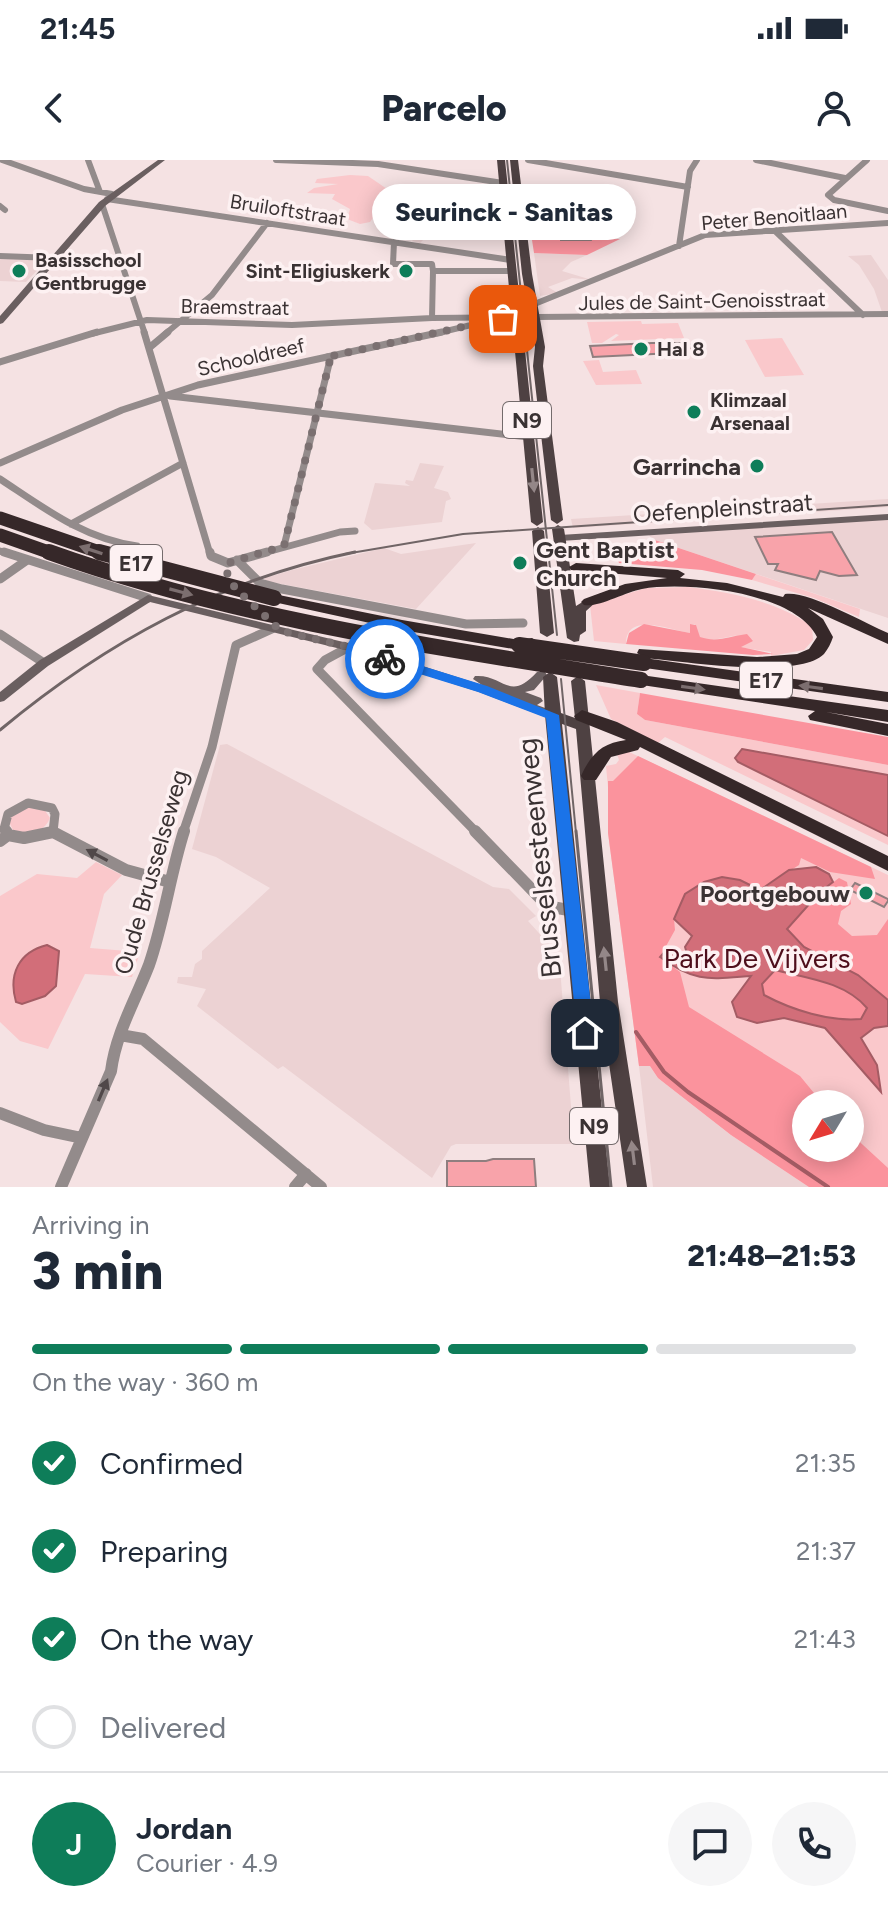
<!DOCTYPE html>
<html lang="en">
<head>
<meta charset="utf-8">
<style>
  :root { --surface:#fff; --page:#f6f6f7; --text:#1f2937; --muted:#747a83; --line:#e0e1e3; --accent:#0e7d59 }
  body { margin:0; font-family:Figtree,sans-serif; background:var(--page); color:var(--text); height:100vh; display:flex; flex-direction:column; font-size:30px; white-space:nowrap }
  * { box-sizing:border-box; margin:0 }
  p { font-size:26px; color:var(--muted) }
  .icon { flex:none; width:44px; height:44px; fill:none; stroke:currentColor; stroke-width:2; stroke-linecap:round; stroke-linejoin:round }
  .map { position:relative; height:1027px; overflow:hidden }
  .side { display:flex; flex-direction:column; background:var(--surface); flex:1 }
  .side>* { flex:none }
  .needle { width:52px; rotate:232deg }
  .fabs { position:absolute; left:792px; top:930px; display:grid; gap:16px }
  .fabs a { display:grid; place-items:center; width:72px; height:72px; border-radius:50%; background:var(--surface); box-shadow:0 4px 20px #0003; font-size:40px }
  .pin { position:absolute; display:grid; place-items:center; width:68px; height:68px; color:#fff; margin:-34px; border-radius:16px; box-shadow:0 4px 12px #0006 }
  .courier { position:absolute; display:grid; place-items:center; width:80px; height:80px; margin:-40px; border:6px solid #1a73e8; border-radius:50%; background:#fff; color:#222; box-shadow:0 2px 10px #0007 }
  .bubble { position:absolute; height:56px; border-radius:28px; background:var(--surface); box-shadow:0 4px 20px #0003; font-size:26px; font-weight:800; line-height:56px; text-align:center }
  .overview em { font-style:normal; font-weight:800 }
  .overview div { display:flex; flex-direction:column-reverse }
  .overview { display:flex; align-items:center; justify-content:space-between; height:136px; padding:0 32px }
  h1 { font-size:52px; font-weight:800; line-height:60px }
  .bar { display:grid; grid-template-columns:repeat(4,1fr); gap:12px 8px; align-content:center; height:96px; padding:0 32px }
  .bar i { height:10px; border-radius:6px; background:var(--line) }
  .bar .active { background:var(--accent) }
  .bar p { grid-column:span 4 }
  .line { display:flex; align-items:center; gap:20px; padding:0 32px; border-top:2px solid var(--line) }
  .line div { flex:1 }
  .round { display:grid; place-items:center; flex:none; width:84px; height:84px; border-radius:42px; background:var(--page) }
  ol { padding:0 32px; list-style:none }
  li { display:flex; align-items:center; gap:24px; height:88px }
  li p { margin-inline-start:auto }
  li .icon { padding:8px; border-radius:50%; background:var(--accent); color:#fff; stroke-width:4 }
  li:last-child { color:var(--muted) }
  li i { width:44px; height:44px; border:4px solid var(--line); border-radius:50% }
  .status { display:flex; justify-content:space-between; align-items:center; height:56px; padding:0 40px; background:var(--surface); direction:ltr }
  .status svg { height:22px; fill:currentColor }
  header { display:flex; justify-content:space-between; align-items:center; height:104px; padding:0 32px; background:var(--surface); font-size:36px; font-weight:800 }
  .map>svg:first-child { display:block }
</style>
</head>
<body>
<div class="status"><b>21:45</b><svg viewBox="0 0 49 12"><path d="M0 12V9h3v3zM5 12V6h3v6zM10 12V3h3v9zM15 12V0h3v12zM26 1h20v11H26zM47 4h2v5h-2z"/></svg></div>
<header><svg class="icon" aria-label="back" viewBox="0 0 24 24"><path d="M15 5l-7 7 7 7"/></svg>Parcelo<svg class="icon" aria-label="person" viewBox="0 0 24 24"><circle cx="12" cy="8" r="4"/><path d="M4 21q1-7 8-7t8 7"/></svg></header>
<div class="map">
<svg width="888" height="1027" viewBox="0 0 888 1027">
  <rect width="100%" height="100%" fill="#f5e2e3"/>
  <path fill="#ecd2d3" d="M423,54L458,59L445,73L432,71L420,83L412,81L424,68L412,66Z
    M534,93L587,95L571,102L562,111L592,120L572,118L548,127L558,133L540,136Z
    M871,95L888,120V152H882L874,129L859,105L848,96Z
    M0,98L47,100L26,122L0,121Z
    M420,303L444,306L434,328L448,332L451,339L446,341L442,362L372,370L364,363L375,323L410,326L405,323L406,320L413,321Z
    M888,339V347L573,368L571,359Z
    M888,357V458L652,379L647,373Z
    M476,383L416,449L265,421V418L292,410L384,388L401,394Z
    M227,584L493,727L509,729L536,756L528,761L559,795L574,984H456L451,986L432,1018L283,906L278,909L197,846L206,829L177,823L178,817H192L195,804L202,799V791L270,728L216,697L192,689L220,585Z
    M639,906H650L658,918L731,975L809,1027H653Z"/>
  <path fill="#fac8cb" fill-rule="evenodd" d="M350,15L368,16L387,29L388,36L370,62L360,64L347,59L350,49L332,39L335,34L307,33L314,28L338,24L315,23L317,19Z
    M641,161L642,164L678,163L684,178L611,181L619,175L616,174L602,183H592L587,162Z
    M782,178L804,215L765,217L745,180Z
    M599,200L603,212L636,210L642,224L596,225L583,201Z
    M756,414L860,449L859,457L814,438L752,420Z
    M688,427C732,433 774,440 812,466L813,480L804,490L771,496V492L739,487L753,480C747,479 739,475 733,476C721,478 713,482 700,478L695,464H690V473C673,471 626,450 626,484L594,481L590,445L646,428Z
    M596,525L640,533L637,554L645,560L888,605V685L665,577L658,583L611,559Z
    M625,590L888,715V1027H809L731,975L658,918L650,906H639L608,673L610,649L606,606L616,604L619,600L616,591ZM806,944H850V988H806Z
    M30,646L44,649L50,658C43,675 29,672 14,672L9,662L11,657Z
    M96,702L122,715L104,734L90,788L140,792L132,817L85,814L48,889L20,881L0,862V736L37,714L77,718Z"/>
  <path fill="#fb939d" d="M394,34H452V46L389,41Z
    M620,79L587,95L534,93L532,80Z
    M652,379L756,414L752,420L702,410L619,403L617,397L649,395L646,382Z
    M644,464L690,473V464L696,465L700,477C717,483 730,476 747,474L753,481L741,487L773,494L753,495L626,484L629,473Z
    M640,533L888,577V605L645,560L637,554Z
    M638,596L871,707L875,719L830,712L801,698L799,705L760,730C751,727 744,721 735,719C704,711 691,737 674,759L675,770L660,797L680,812L689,847L800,916L823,944H806V988H850V973L888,1008V1027H809L731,975L658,918L650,906H639L608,673V621H613Z
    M839,718L847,722L851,744L841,751L838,764L852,776L877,775L888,759V840L858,815L804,787L787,769L820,732Z
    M775,810C807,817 843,822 867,847L861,859C829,862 793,849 764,836L762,824Z"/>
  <path fill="#d26e79" stroke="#a45c64" stroke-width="2" fill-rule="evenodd" d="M742,589L888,615V676L738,602L735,598Z
    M816,707L829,714L833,722L820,732L787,769L804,787L858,815L888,840V866L874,868L861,878L877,905L881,932L825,868L784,858L757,863L737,857L732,842L751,816C710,819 695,823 660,797L666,790L680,798L688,797L685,787L692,776L674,759L685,734L704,722L722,717L740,720L760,730L789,710ZM775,810C807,818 845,822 867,848L861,859C830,862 792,850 764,835L762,824Z
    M47,785L59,791L56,826L45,836L22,844L16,842C8,814 19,792 47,785Z"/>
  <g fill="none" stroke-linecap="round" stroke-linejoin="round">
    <path stroke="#a45c64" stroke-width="4" d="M636,872L664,912L688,932L828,1027"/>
  </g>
  <path fill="#f8a3aa" stroke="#8f7e7f" stroke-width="2" d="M560,70L596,71L591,80H561Z
    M652,183H689L693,192L593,197L590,186Z
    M832,372L857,415L839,416L820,411L816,420L775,410L778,404H768L755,377Z
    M855,723L888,739V741L884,747L850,730Z
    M493,999H534L536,1027H447V1001H486Z"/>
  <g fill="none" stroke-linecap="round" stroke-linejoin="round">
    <path stroke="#938b8b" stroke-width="6" d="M2,0L84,29L112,34
      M88,0L100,32
      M276,0L378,4L503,23
      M528,0L688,27
      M756,0L845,18
      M867,0L828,35L834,40L888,51
      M107,39L511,100
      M102,44L145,174
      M0,46L5,50
      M775,71L863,155
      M394,82L393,104H432L433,111H512
      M679,86L690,11L697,0
      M0,96L54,98
      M532,145L705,75L888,63
      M432,158L433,111
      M91,174L147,160L292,165L432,158L888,154
      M165,174L212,135L267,63
      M434,174L471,165L475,158"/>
    <path stroke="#938b8b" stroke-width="7" d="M144,172L210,394
      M149,188L168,172
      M0,202L97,172
      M170,236L528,277
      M0,303L122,250L198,225L442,172
      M0,319C44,348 84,379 137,386
      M71,364L183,303
      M284,386L330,200L327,197
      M0,391L10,394
      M260,394L340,372L355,371"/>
    <path stroke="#938b8b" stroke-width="9" d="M4,392L148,438
      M210,392L211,396L228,403L267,392
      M237,400L260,423L282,429L466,464L523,463
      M0,419L27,400
      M0,474L44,503
      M349,487L325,500L317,509L477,673
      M7,673L4,669L8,654L28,643L52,648L55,654L53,672
      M46,673H56
      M183,673L212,587L236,485L272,469"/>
    <path stroke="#938b8b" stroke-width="12" d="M6,671L8,675
      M475,671L541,739L552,747L574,751
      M0,681L8,675L24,678L53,672L126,710L170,722
      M120,875L143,879L321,1027
      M0,953L44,970L82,978
      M593,959L628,960
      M61,1027L111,911C116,873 135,841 149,805C164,762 170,715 184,671
      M295,1027L306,1014"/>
    <path fill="#6a5f60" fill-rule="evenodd" d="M158,0H165L105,46L3,163L0,164V156L99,42Z
      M888,354V360L560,381L555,378L560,375Z
      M148,435L360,486L482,525L473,519L475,516C504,514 509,543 537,512H545L547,515L534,530L525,532L541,538L543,541L537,545L556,552L558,555L556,558H548L479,532L353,492L150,442L48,506L4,541L0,542V532L40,500Z"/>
    <path fill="#4e4142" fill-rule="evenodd" d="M497,0H505L543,362L537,366L531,362Z
      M510,0H518L532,114L545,187L543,206L563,360L557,364L551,360L533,206L535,187L522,114Z
      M558,365L564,369L571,413H582L588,417L582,421L572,420L576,446L589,438L596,442L586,451V471L580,475L579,481L574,482L567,478L559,420L550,419L549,416L550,413L558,412L552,369Z
      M538,367L544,371L554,473L547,477L540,473L532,371Z
      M550,512L557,517L561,553L575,558L571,521L578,516L585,521L618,842L647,1027H627L600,842L576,569L562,564L610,1027H590L545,555L543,517Z"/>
    <path fill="#362829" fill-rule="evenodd" d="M576,403L678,410L685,414L680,418L727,423L783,437L785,434C807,430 865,463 888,473V484L808,448L823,459L833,477C831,483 828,489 824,494C798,520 681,501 645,498L637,493L639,489L757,497L797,494L809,489L817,477C795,432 687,421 642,429C625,432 598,448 584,445L581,442L584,439L625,424L667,418L571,410L569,407Z
      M274,434L402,460L519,480L532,478L540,483L538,486L519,490L402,470L269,441L267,438L269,435Z
      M644,498L888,532V542L638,507L636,503Z
      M641,515L888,550V562L826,552L888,564V576L810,560L808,556L815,551L635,524L633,520Z
      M582,550L617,562L888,696V711L640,587L638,590L611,597L596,620H584L581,616C591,594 602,583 626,580L576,560L574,556Z"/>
    <path stroke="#706566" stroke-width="2" d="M507,0L557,475
      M561,519L576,673"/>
    <path stroke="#706566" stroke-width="3" d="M576,671L611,1027"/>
    <path stroke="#706566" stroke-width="2" d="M345,394L463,374L888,345"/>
    <path stroke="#706566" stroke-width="3" d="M0,570C106,482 219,420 355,392"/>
    <path stroke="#362829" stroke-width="13" d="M0,358L105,394
      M0,375L54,394"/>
    <path stroke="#362829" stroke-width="16" d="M49,392C239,460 442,488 641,520
      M99,392L274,438
      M519,485L644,503"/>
  </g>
  <defs><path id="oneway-solid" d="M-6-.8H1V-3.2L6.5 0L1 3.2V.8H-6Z" transform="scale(2)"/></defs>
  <g fill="#948788">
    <use href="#oneway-solid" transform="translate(533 320) rotate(84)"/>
    <use href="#oneway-solid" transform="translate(605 799) rotate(-96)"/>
    <use href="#oneway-solid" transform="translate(633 993) rotate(-97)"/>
  </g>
  <g fill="#7c6e6f">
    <use href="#oneway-solid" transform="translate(91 390) rotate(-162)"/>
    <use href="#oneway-solid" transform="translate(181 432) rotate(15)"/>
    <use href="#oneway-solid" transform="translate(811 527) rotate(-172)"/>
    <use href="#oneway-solid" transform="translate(693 528) rotate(8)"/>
  </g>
  <g fill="#504849">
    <use href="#oneway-solid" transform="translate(97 695) rotate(-152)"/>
    <use href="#oneway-solid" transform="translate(103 930) rotate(-67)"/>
  </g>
  <path fill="#1a73e8" d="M381,496H390L487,526L559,555L594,873L591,878L585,881L577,873L546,558L478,532L381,502Z"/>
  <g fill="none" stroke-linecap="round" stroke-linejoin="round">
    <path stroke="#7b7071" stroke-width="8" stroke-dasharray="0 14.4" d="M385,499L349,487L281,471L235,428L225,409L228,403L284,386L330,200L327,197L471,165L475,158L503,159"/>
  </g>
  <g fill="#0e7d59" stroke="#fdf1f2" stroke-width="3">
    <circle cx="19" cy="111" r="8"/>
    <circle cx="406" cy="111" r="8"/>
    <circle cx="641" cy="189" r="8"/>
    <circle cx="694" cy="252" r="8"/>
    <circle cx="757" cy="306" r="8"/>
    <circle cx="520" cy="403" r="8"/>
    <circle cx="866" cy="733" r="8"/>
  </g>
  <g text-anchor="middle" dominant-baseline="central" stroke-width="7" stroke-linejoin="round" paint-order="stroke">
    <g font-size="20" fill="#3a3233" stroke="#fdf1f2">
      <text transform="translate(288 50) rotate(9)">Bruiloftstraat</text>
      <text transform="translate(774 57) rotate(-5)">Peter Benoitlaan</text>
      <text transform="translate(702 141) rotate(-1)">Jules de Saint-Genoisstraat</text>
      <text transform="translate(235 147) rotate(1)">Braemstraat</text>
      <text transform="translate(251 197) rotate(-13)">Schooldreef</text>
    </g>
    <g font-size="20" font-weight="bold" fill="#3a3233" stroke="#fdf1f2" text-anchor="start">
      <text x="35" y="100">Basisschool<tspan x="35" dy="23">Gentbrugge</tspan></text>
      <text x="390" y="111" text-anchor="end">Sint-Eligiuskerk</text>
      <text x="657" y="189">Hal 8</text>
      <text x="710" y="240">Klimzaal<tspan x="710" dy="23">Arsenaal</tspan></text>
    </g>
    <g fill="#fdf1f2" stroke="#746b6c" stroke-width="2">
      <rect x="503" y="242" width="48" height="36" rx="6"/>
      <rect x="110" y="385" width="52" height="36" rx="6"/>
      <rect x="740" y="502" width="52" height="36" rx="6"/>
      <rect x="570" y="948" width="48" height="36" rx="6"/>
    </g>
    <g font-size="22" font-weight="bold" fill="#3a3233">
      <text x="527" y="260">N9</text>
      <text x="136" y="403">E17</text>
      <text x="766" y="520">E17</text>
      <text x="594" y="966">N9</text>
    </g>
    <g font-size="24" font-weight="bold" fill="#3a3233" stroke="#fdf1f2" text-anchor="end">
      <text x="741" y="306">Garrincha</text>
      <text x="536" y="389" text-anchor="start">Gent Baptist<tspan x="536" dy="28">Church</tspan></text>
      <text x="850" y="733">Poortgebouw</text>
    </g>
    <g font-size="24" fill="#3a3233" stroke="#fdf1f2">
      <text transform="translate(723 348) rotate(-4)">Oefenpleinstraat</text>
      <text transform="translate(151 712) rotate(-74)">Oude Brusselseweg</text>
    </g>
    <g font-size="28" fill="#3a3233" stroke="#fdf1f2">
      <text transform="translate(539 698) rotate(-96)">Brusselsesteenweg</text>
    </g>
    <g font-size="28" fill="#4e0e1b" stroke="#fdf1f2">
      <text x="757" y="798">Park De Vijvers</text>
    </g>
  </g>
</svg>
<div class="fabs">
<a><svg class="needle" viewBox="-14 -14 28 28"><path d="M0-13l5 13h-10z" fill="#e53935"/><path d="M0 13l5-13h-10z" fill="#747a83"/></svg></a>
</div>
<div class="pin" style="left:503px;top:159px;background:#ea580c"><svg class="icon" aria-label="bag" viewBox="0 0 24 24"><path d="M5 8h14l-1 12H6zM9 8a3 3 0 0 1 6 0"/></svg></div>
<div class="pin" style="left:585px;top:873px;background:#1f2937"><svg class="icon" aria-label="home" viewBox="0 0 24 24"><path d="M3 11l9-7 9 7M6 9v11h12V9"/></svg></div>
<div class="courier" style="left:385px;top:499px"><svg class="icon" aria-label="bike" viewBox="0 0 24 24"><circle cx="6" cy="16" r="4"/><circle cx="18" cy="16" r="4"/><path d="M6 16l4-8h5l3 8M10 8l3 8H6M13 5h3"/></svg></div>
<div class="bubble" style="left:372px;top:24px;width:264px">Seurinck - Sanitas</div>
</div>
<section class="side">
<div class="overview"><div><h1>3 min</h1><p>Arriving in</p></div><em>21:48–21:53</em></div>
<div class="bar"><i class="active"></i><i class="active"></i><i class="active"></i><i></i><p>On the way · 360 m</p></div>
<ol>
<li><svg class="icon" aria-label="check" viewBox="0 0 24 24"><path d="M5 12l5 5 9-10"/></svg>Confirmed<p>21:35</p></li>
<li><svg class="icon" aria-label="check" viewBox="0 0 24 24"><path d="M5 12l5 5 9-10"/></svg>Preparing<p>21:37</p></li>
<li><svg class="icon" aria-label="check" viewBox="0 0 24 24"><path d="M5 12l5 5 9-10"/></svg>On the way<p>21:43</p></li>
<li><i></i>Delivered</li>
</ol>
<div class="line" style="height:144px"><b class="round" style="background:var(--accent);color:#fff">J</b><div><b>Jordan</b><p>Courier · 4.9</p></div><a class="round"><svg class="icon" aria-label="chat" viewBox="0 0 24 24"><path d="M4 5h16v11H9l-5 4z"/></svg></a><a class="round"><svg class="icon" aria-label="phone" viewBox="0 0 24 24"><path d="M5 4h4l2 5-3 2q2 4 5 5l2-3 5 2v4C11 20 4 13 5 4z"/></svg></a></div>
</section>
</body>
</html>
